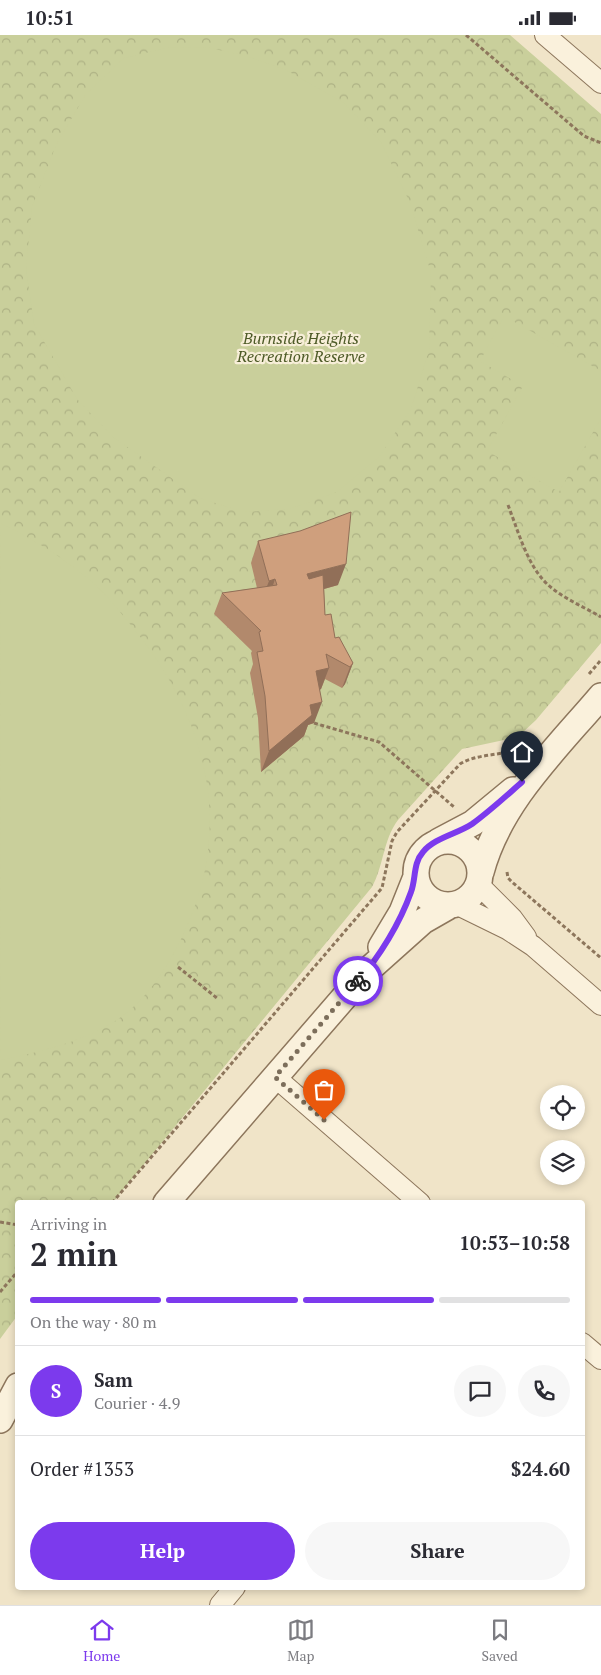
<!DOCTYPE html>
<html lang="en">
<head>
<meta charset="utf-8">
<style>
  :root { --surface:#fff; --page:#f7f7f7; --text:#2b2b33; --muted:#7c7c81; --line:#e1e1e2; --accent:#7c3aed }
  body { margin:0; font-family:"PT Serif",serif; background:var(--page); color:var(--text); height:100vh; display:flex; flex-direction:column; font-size:19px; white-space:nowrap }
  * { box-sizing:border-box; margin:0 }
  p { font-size:16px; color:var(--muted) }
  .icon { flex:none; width:28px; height:28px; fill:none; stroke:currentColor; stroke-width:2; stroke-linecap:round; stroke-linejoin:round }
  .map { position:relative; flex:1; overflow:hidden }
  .sheet { position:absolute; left:15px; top:1165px; width:570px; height:390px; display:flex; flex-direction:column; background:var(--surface); border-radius:5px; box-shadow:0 2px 8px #0003 }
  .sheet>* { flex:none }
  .fabs { position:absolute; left:540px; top:1050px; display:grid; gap:10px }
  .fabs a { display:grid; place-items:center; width:45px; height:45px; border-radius:50%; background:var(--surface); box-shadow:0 2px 8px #0003; font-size:25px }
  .pin { position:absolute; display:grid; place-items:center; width:42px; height:42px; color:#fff; margin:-51px -21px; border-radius:50% 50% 50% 0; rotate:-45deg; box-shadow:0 0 5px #0007 }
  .pin .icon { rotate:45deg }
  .courier { position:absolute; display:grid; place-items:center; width:50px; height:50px; margin:-25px; border:4px solid #7c3aed; border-radius:50%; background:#fff; color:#222; box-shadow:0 1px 6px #0007 }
  .overview em { font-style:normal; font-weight:600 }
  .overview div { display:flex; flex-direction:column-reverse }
  .overview { display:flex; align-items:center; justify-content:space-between; height:85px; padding:0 15px }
  h1 { font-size:32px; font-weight:600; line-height:38px }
  .bar { display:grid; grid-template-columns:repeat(4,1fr); gap:8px 5px; align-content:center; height:60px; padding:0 15px }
  .bar i { height:6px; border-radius:4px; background:var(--line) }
  .bar .selected { background:var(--accent) }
  .bar p { grid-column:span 4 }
  .line { display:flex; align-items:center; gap:12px; padding:0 15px; border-top:1px solid var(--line) }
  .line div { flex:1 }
  .round { display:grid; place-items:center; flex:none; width:52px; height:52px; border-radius:26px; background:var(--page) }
  .button { display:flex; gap:10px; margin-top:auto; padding:10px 15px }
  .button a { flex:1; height:58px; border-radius:30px; background:var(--accent); color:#fff; font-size:20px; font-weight:600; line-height:58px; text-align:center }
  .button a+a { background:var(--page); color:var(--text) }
  .status { display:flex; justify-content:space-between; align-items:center; height:35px; padding:0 25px; background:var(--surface); direction:ltr }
  .status svg { height:14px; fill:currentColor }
  .menu { display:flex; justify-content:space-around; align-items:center; height:70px; border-top:1px solid var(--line); background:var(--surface); font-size:14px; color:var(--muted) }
  .menu a { display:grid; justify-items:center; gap:2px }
  .menu .selected { color:var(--accent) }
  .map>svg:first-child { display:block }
</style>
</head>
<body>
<div class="status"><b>10:51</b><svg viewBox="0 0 49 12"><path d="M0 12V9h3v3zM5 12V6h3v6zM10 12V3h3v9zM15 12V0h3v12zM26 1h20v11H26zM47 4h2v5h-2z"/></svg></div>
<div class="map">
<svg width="601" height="1570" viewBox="0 0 601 1570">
  <defs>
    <pattern id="park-crowns" width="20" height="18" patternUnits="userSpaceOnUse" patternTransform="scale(1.25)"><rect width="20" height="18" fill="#c9cf9b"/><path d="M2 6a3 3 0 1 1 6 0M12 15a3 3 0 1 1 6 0" fill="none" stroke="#aeb285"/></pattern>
  </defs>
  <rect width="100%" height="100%" fill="#f0e4c8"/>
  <path fill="url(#park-crowns)" d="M0,0H510L601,79V608L536,685L522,698L504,705L462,714L398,785C383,805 384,830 372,852L113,1167L18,1168L17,1281L0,1304Z"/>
  <path fill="#c9cf9b" d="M205,12L247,21L286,35L344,68L381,107L410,168L431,238L429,315L411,374L379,422L337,457L290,474L243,477L200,463L113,402L77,364L34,289L26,234L32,172L56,110L86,59L124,23L167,13Z
    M504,281L601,336V383L559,457L487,416L523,351L480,326Z
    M0,488C31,503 60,520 86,542C103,555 117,573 130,589C203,676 235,784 187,891C171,928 147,967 112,988C78,1008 39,1017 1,1025Z"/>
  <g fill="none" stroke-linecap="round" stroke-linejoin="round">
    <g stroke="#8d765c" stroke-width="22">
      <path id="minor" d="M545,0L601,48
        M478,849L512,883L526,902
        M456,869L507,894L533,911L601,970
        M275,1042L420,1168
        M582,1308L601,1324
        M220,1570L235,1552"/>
    </g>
    <g stroke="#8d765c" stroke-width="28">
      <path id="tertiary" d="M416 838a32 32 0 1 1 64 0a32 32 0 1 1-64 0Z
        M439,806L473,788L513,755
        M481,837C499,768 556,714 601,661
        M381,912L402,877L416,842
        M166,1168L367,936L423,886L451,870
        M0,1385L18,1351"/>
    </g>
    <path stroke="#8d765c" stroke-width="3" stroke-dasharray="4 2.5" stroke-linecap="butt" d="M466,0L584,101L601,108
      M508,470C517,493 525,522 540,541C554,560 581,570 601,582
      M589,639L601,625
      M314,688L379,707L454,772
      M507,837L508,843L512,847L601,923
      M178,932L217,963
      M112,1168L382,853L392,806L397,797L460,729C480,717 505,722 525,711
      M0,1187L18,1190
      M0,1257L18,1236"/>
    <use href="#minor" stroke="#faf1dc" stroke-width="20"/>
    <use href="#tertiary" stroke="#faf1dc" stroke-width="25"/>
  </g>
  <path fill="#b2896c" d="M258,506L338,550L324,554L325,580L335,603L353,628L345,649L342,653L325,644L321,654L320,655L314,688L308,690L304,701L261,737L258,683L250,638L253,629L251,618L252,616L214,579L222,558L257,553L251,528Z"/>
  <path fill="#916f58" d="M346,529L338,550L299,561L307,539Z
    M275,544L268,566L261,567L269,546Z
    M353,628L345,649L342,653L350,632Z
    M329,633L321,654L308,657L316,636Z
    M322,667L314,688L308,690L304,701L261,737L269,716L310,670Z"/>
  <path fill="#cf9f7d" stroke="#916f58" d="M351,477L346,529L307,539L309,544L323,540L325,580L331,579L335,603L339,602L353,628L350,632L326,619L329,633L316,636L322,667L310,670L312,680L269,716L265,661L257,617L263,616L259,597L261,596L222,558L277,550L275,544L269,546L258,506L300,496Z"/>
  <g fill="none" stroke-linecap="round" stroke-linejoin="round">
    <path stroke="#7c6e5b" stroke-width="5" stroke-dasharray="0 9" d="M324,1085L275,1042L358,946"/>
    <path stroke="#7c3aed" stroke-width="6" d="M358,946C380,921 400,888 411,857C416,844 413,828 423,817C434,803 457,799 472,789C490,776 506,761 522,747"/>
  </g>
  <g text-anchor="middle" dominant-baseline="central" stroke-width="4.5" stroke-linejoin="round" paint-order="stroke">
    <g font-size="16" font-style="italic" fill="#4d5a26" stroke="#f7eed8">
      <text x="301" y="303">Burnside Heights<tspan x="301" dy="18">Recreation Reserve</tspan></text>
    </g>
  </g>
</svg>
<div class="fabs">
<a><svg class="icon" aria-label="locate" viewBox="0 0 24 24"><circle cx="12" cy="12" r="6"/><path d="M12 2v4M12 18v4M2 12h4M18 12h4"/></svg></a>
<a><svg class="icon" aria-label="layers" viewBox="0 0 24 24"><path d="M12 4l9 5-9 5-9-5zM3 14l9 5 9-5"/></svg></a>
</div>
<div class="pin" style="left:324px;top:1085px;background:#ea580c"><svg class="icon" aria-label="bag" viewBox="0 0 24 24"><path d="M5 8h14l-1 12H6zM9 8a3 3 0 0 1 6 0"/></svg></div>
<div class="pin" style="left:522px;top:747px;background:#1f2937"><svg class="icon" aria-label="home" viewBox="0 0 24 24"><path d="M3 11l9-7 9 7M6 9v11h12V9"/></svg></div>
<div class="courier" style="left:358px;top:946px"><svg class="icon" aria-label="bike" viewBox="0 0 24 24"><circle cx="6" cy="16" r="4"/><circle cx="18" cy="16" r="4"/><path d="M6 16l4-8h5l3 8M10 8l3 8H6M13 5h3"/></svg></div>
<section class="sheet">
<div class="overview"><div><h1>2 min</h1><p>Arriving in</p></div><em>10:53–10:58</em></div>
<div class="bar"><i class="selected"></i><i class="selected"></i><i class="selected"></i><i></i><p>On the way · 80 m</p></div>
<div class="line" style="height:90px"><b class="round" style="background:var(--accent);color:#fff">S</b><div><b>Sam</b><p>Courier · 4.9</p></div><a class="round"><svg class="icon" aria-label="chat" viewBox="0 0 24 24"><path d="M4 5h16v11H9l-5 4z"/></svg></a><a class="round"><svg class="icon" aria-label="phone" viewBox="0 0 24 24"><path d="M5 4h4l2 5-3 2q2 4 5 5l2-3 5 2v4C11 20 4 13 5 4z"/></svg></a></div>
<div class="line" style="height:65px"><div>Order #1353</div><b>$24.60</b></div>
<div class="button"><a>Help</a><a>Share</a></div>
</section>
</div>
<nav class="menu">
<a class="selected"><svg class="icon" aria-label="home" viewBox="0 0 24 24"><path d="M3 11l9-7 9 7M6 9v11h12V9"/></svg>Home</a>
<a><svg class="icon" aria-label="map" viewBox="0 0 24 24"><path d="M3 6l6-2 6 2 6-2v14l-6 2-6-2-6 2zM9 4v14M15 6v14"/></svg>Map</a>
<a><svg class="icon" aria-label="saved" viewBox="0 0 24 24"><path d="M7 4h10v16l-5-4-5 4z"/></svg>Saved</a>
</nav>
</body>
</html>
